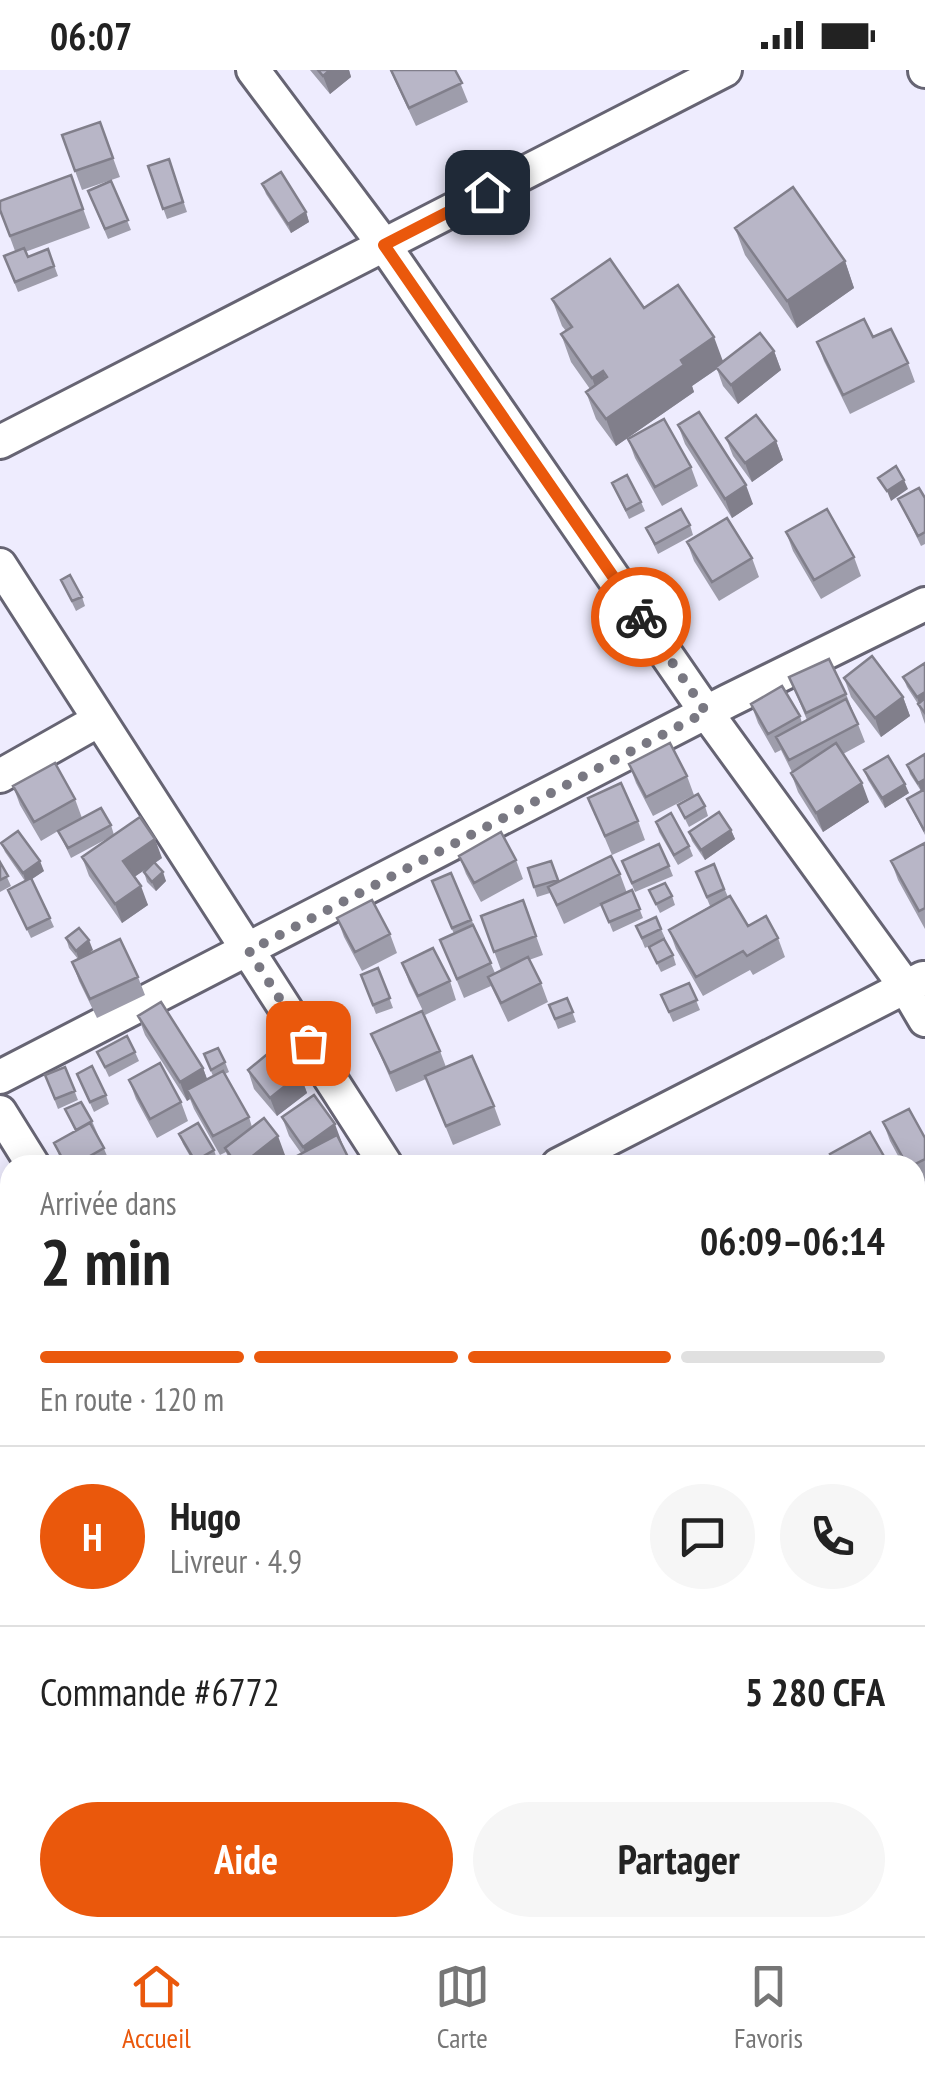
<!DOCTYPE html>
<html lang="fr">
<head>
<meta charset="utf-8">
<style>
  :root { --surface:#fff; --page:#f6f6f6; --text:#222; --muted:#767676; --line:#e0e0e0; --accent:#ea580c }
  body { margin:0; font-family:"PT Sans Narrow",sans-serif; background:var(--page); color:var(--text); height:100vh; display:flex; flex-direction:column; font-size:38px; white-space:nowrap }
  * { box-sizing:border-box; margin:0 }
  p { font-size:32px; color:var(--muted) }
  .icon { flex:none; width:55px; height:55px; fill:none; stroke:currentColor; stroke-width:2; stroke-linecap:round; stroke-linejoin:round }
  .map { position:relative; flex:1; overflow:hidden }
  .details { position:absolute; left:0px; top:1085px; width:925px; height:782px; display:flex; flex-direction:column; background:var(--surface); border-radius:30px 30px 0 0; box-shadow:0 5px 25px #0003 }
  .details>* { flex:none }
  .pin { position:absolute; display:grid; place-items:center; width:85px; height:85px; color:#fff; margin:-42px; border-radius:20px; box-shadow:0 5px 15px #0006 }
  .courier { position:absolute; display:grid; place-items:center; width:100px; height:100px; margin:-50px; border:8px solid #ea580c; border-radius:50%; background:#fff; color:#222; box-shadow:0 2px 12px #0007 }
  .summary em { font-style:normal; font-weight:800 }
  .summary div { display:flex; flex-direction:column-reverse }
  .summary { display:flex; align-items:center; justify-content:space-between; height:170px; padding:0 40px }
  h1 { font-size:65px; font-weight:800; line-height:75px }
  .bar { display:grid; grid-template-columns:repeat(4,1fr); gap:15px 10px; align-content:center; height:120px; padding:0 40px }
  .bar i { height:12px; border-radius:8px; background:var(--line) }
  .bar .selected { background:var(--accent) }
  .bar p { grid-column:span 4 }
  .line { display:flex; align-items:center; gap:25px; padding:0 40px; border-top:2px solid var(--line) }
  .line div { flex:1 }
  .round { display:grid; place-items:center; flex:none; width:105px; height:105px; border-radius:52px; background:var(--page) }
  .button { display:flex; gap:20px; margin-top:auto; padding:20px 40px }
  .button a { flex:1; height:115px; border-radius:60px; background:var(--accent); color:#fff; font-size:40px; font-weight:800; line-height:115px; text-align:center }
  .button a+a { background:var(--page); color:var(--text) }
  .status { display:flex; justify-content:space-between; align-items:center; height:70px; padding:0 50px; background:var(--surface); direction:ltr }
  .status svg { height:28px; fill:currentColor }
  .dock { display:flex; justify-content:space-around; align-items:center; height:140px; border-top:2px solid var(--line); background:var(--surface); font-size:28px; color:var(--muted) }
  .dock a { display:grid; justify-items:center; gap:5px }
  .dock .selected { color:var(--accent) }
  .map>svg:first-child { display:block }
</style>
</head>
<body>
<div class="status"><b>06:07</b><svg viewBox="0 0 49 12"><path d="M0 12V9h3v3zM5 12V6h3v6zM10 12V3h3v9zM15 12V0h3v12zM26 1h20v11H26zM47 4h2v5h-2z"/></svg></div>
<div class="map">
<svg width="925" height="1866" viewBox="0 0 925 1866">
  <rect width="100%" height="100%" fill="#eeecfe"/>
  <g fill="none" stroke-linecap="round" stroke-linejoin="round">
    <g stroke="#666473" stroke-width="38">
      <path id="minor" d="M253,0L384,175L706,642L905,916L925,950
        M925,0V1
        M0,372L725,0
        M0,495L386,1095
        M0,706L99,650
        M0,1007L728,631L925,534
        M0,1042L33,1095
        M558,1095L923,908
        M0,1370L10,1385
        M915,1479L925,1474
        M295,1858L301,1866
        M545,1858L550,1866
        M899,1858L905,1866
        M138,1866L155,1858"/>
    </g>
    <use href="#minor" stroke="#fff" stroke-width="32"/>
  </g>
  <path fill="#9e9dab" d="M310,0H349L351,7L330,24Z
    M390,0H455L468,32L416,56Z
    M100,52L120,107L82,120L62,65Z
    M169,89L187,142L167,149L148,96Z
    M71,105L90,158L25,182L28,187L48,179L58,206L18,222L4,186L15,181L0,140Z
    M111,111L131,160L108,169L88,121Z
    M262,114L306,142L309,152L291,163L266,124Z
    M735,158L845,191L854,218L797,258L745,185Z
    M552,229L644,238L724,291L774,281L781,300L738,334L723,316L717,299L692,316L694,322L616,376L596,349L586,322L590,319L571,292L561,264L566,261L562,256Z
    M873,267L908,293L915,312L850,344L824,291L817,272Z
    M678,355L753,434L732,448L685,374Z
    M726,368L776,371L783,390L752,412L733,386Z
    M628,369L691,397L698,416L662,436L635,388Z
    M612,413L641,432L645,441L629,449Z
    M925,428V474L921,476L898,429Z
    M690,455L693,465L658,484L646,458Z
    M786,462L854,487L861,506L821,529L793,481Z
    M687,472L752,488L759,507L719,531L694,491Z
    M61,510L82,527L85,536L76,541Z
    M925,593V654L918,634L907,617L903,607Z
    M789,607L846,624L865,672L843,684L869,732L823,762L798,722L791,703L792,702L781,680L775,683L758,653L751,634L800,646L802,653L807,650Z
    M844,608L903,627L910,646L881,667L851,627Z
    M925,684V765L907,729L921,721L910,704L907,695Z
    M629,694L687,706L694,725L653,746L636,713Z
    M864,700L909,723L885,738L868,710Z
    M13,716L75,729L82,748L111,755L114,765L162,788L155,793L166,811L156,821L147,812L144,802L149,797L134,807L148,835L122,853L89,806L82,787L114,765L71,788L58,761L41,771L20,735Z
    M588,728L638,751L645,770L612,785Z
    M678,735L705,736L708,746L689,757Z
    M656,752L689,776L693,786L678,795L659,762Z
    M731,760L735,769L705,790L692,771L689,762Z
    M1,773L44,801L32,809L54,857L31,868L8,820L25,811L5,782Z
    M925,773V859L898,810L891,791Z
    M459,786L516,790L523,809L481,832L466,804Z
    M551,791L559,812L620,804L627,823L632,820L643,848L613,862L602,835L564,854L550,823L537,827L528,798Z
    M622,791L669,796L673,806L635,822Z
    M0,792L11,816L0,822Z
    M714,794L728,827L748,856L778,868L785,887L753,905L750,900L703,926L676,879L669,860L710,836L696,802Z
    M451,803L495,903L501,900L481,846L523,830L543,885L529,890L541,913L548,932L508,952L491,916L464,928L440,870L454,864L436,821Z
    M649,820L672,826L675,835L660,843Z
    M337,848L390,864L397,883L362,901L344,867Z
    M636,856L661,859L665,868L645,878Z
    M66,868L93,880L84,887L138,907L145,925L97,948L79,911L72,892L78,889L69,878Z
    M649,877L673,885L676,895L661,902Z
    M402,893L450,911L456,930L425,945L409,912Z
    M378,898L393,938L376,944L361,905Z
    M689,913L700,940L673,952L661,925Z
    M567,928L576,952L558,959L549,935Z
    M138,946L203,998L207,1009L213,1006L204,984L225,992L229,1002L225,1004L249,1047L252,1057L285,1085L272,1095H231L226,1082L220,1085L194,1039L190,1029L187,1031L145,965Z
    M371,964L440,981L446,997L494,1036L501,1055L453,1075L426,1009L396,1022Z
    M97,982H135L139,991L109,1007Z
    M65,997L78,1030L58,1039L45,1005Z
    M248,1000L300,1004L307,1023L277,1046L254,1019Z
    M77,1004L106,1025L109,1034L94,1042Z
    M129,1010L181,1032L188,1051L157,1068L136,1029Z
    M65,1039L92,1051L111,1095H63L54,1073L75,1061Z
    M282,1047L342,1073L352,1095H298L295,1087L301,1083L289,1066Z
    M883,1052L925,1068V1111L915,1117V1095H903L890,1071Z
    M179,1064L214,1080L217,1089L208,1095H195L183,1074Z
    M0,1157L10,1178V1205L0,1209Z
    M10,1453V1510L0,1515V1459Z
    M10,1597L9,1630L5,1631V1638L0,1639V1598Z
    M0,1684L4,1690L10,1687V1724L0,1729Z
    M925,1749V1818L922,1820L915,1804V1753Z
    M10,1753V1784L0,1757Z
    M0,1782L1,1786L10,1794V1817L0,1822Z
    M421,1858L424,1866H402Z
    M616,1858H640L622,1866H620Z
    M740,1858H754L741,1862Z"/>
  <path fill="#817f8b" d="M330,0H349L351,7L330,24L323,6Z
    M306,142L309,152L291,163L288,154Z
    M845,191L854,218L797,258L787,231Z
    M714,267L724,294L692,316L694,322L616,376L606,349L681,290Z
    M774,281L781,300L738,334L731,315Z
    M603,301L612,328L602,336L592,308Z
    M776,371L783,390L752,412L745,393Z
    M904,410L908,419L891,431L887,421Z
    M746,415L753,434L732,448L725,429Z
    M925,622V634L920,637L917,627Z
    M903,627L910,646L881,667L875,648Z
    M925,709V721L922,723L918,713Z
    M862,713L869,732L823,762L816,743Z
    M905,714L909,723L885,738L882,728Z
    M731,760L735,769L705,790L701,780Z
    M155,769L162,788L130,810L123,791Z
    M40,791L44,801L26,813L23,803Z
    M163,802L166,811L156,821L152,812Z
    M141,816L148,835L122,853L115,834Z
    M89,870L93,880L79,890L76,881Z
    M203,998L210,1017L187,1020L190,1029L187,1031L180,1012Z
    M300,1004L307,1023L277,1046L270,1028Z
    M335,1054L342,1073L310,1095L303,1077Z
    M278,1066L285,1085L272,1095H241Z
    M0,1560L7,1579L0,1584Z
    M925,1646V1658L915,1665V1653Z"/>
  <path fill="#b8b6c7" stroke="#817f8b" stroke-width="2.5" d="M318,0H330L323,6Z
    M391,0H455L462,13L409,38Z
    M100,52L113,88L75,101L62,65Z
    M169,89L183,132L163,139L148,96Z
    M281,102L306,142L288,154L262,114Z
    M71,105L83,139L10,166L0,140V131Z
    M111,111L128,150L105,159L88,121Z
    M793,117L845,191L787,231L735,158Z
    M24,178L28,187L48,179L54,196L15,212L4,186Z
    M610,189L644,238L678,215L714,267L681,290L684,295L606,349L586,322L607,307L603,301L592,308L561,264L572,257L552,229Z
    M864,249L873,267L891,259L908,293L843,325L817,272Z
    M760,263L774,281L731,315L716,297Z
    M699,342L746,415L725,429L678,355Z
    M756,345L776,371L745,393L726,368Z
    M664,349L691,397L655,417L628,369Z
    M896,396L904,410L887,421L878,408Z
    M627,405L641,432L626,440L612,413Z
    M919,418L925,428V462L918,466L898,429Z
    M681,439L690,455L655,474L646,458Z
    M827,439L854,487L814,510L786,462Z
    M727,448L752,488L712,512L687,472Z
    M70,505L82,527L72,531L61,510Z
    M872,586L903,627L875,648L844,608Z
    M829,589L846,624L806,643L789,607Z
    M925,593V622L917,627L903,607Z
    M782,616L800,646L768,664L751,634Z
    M925,628V643L918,634Z
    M846,629L858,654L789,690L776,667Z
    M670,673L687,706L646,727L629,694Z
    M836,673L862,713L816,743L791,703Z
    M925,684V709L918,713L907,695Z
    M888,686L905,714L882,728L864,700Z
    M55,693L75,729L34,752L13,716Z
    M621,713L638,751L605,766L588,728Z
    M925,719V759L924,760L907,729Z
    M698,724L705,736L685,748L678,735Z
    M101,738L111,755L68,778L58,761Z
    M719,742L731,760L701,780L689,762Z
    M671,743L689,776L674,785L656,752Z
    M140,747L155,769L123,791L141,816L115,834L82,787Z
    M18,761L40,791L23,803L1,773Z
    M501,762L516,790L474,813L459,786Z
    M925,773V838L919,841L891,791Z
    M659,774L669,796L632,813L622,791Z
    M611,786L620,804L557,835L548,817Z
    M551,791L558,810L534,817L528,798Z
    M0,792L8,806L0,810Z
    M154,792L163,802L152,812L144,802Z
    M714,794L724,819L707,827L696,802Z
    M451,803L471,850L452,858L432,811Z
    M31,808L50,848L27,859L8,820Z
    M665,813L672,826L656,834L649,820Z
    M632,820L640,839L609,852L601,834Z
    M730,826L748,856L766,846L778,868L747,886L743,881L696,907L669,860Z
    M372,830L390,864L355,882L337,848Z
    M523,830L536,866L494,882L481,846Z
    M656,847L661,859L642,868L636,856Z
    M473,855L491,893L457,909L440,870Z
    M79,858L89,870L76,881L66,868Z
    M120,869L138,907L90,929L72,892Z
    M664,869L673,885L657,893L649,877Z
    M433,878L450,911L418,926L402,893Z
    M528,887L541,913L501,933L488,907Z
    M378,898L390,928L373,935L361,905Z
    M689,913L697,930L669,942L661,925Z
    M567,928L573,942L555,949L549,935Z
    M161,932L203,998L180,1012L138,946Z
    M422,941L440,981L390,1003L371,964Z
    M127,966L135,982L105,997L97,982Z
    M277,976L300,1004L270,1028L248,1000Z
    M218,978L225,992L211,1000L204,984Z
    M472,986L494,1036L446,1056L425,1006Z
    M160,993L181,1032L150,1049L129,1010Z
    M92,996L106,1025L90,1032L77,1004Z
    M65,997L75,1021L55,1029L45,1005Z
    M223,1001L249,1047L213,1066L187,1020Z
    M314,1025L335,1054L303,1077L282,1047Z
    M81,1032L92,1051L76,1060L65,1039Z
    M909,1039L925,1068V1089L913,1095H907L883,1052Z
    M264,1048L278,1066L241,1095H237L225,1078Z
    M90,1053L104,1078L74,1095H66L54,1073Z
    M198,1053L214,1080L195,1091L179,1064Z
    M870,1062L889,1095H836L830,1084Z
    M337,1065L352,1095H299L295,1087Z
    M1,1156L10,1178V1193L0,1198Z
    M925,1174V1194L916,1178Z
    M10,1453V1486L0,1492V1459Z
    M925,1586V1606L917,1591Z
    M8,1597H10V1669Z
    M0,1598H8L9,1620L2,1621V1629H0Z
    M925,1619V1646L915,1653V1626Z
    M0,1684L10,1702L0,1707Z
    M10,1687V1701L4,1690Z
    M925,1749V1796L916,1801L915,1753Z
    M10,1753V1767L4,1769L0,1757Z
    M5,1785L10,1794V1805L0,1811V1787Z
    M399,1858H421L402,1866Z
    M679,1858H701L704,1864L702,1866H682Z
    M724,1858H731L735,1866L702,1865Z
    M786,1858H812L815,1865L777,1866L775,1863Z
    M838,1858H847L853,1865L836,1866L832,1862Z"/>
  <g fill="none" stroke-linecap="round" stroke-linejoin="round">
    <path stroke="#797882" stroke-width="10" stroke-dasharray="0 18" d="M308,973L249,881L706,642L641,547"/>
    <path stroke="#ea580c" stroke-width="12" d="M487,122L384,175L641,547"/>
  </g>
</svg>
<div class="pin" style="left:308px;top:973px;background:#ea580c"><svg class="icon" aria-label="bag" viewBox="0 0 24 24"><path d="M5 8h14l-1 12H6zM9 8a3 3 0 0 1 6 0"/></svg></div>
<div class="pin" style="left:487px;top:122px;background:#1f2937"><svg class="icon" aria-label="home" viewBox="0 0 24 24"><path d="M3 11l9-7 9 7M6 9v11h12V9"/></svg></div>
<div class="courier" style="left:641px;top:547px"><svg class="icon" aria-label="bike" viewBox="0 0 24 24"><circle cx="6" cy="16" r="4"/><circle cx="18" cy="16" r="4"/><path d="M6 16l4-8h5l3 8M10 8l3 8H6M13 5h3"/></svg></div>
<section class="details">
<div class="summary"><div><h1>2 min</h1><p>Arrivée dans</p></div><em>06:09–06:14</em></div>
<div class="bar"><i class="selected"></i><i class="selected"></i><i class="selected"></i><i></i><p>En route · 120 m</p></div>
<div class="line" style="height:180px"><b class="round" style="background:var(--accent);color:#fff">H</b><div><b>Hugo</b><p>Livreur · 4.9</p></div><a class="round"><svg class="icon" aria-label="chat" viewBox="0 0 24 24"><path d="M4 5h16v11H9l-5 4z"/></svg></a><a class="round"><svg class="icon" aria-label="phone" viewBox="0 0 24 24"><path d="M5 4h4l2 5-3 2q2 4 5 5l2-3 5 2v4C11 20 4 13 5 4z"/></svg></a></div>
<div class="line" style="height:130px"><div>Commande #6772</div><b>5 280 CFA</b></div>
<div class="button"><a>Aide</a><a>Partager</a></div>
</section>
</div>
<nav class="dock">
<a class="selected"><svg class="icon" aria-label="home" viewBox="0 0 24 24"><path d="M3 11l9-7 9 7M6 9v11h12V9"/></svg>Accueil</a>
<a><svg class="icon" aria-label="map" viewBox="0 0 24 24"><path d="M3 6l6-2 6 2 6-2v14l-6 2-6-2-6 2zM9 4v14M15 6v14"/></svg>Carte</a>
<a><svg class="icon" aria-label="saved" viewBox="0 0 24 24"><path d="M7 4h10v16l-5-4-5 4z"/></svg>Favoris</a>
</nav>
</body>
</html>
